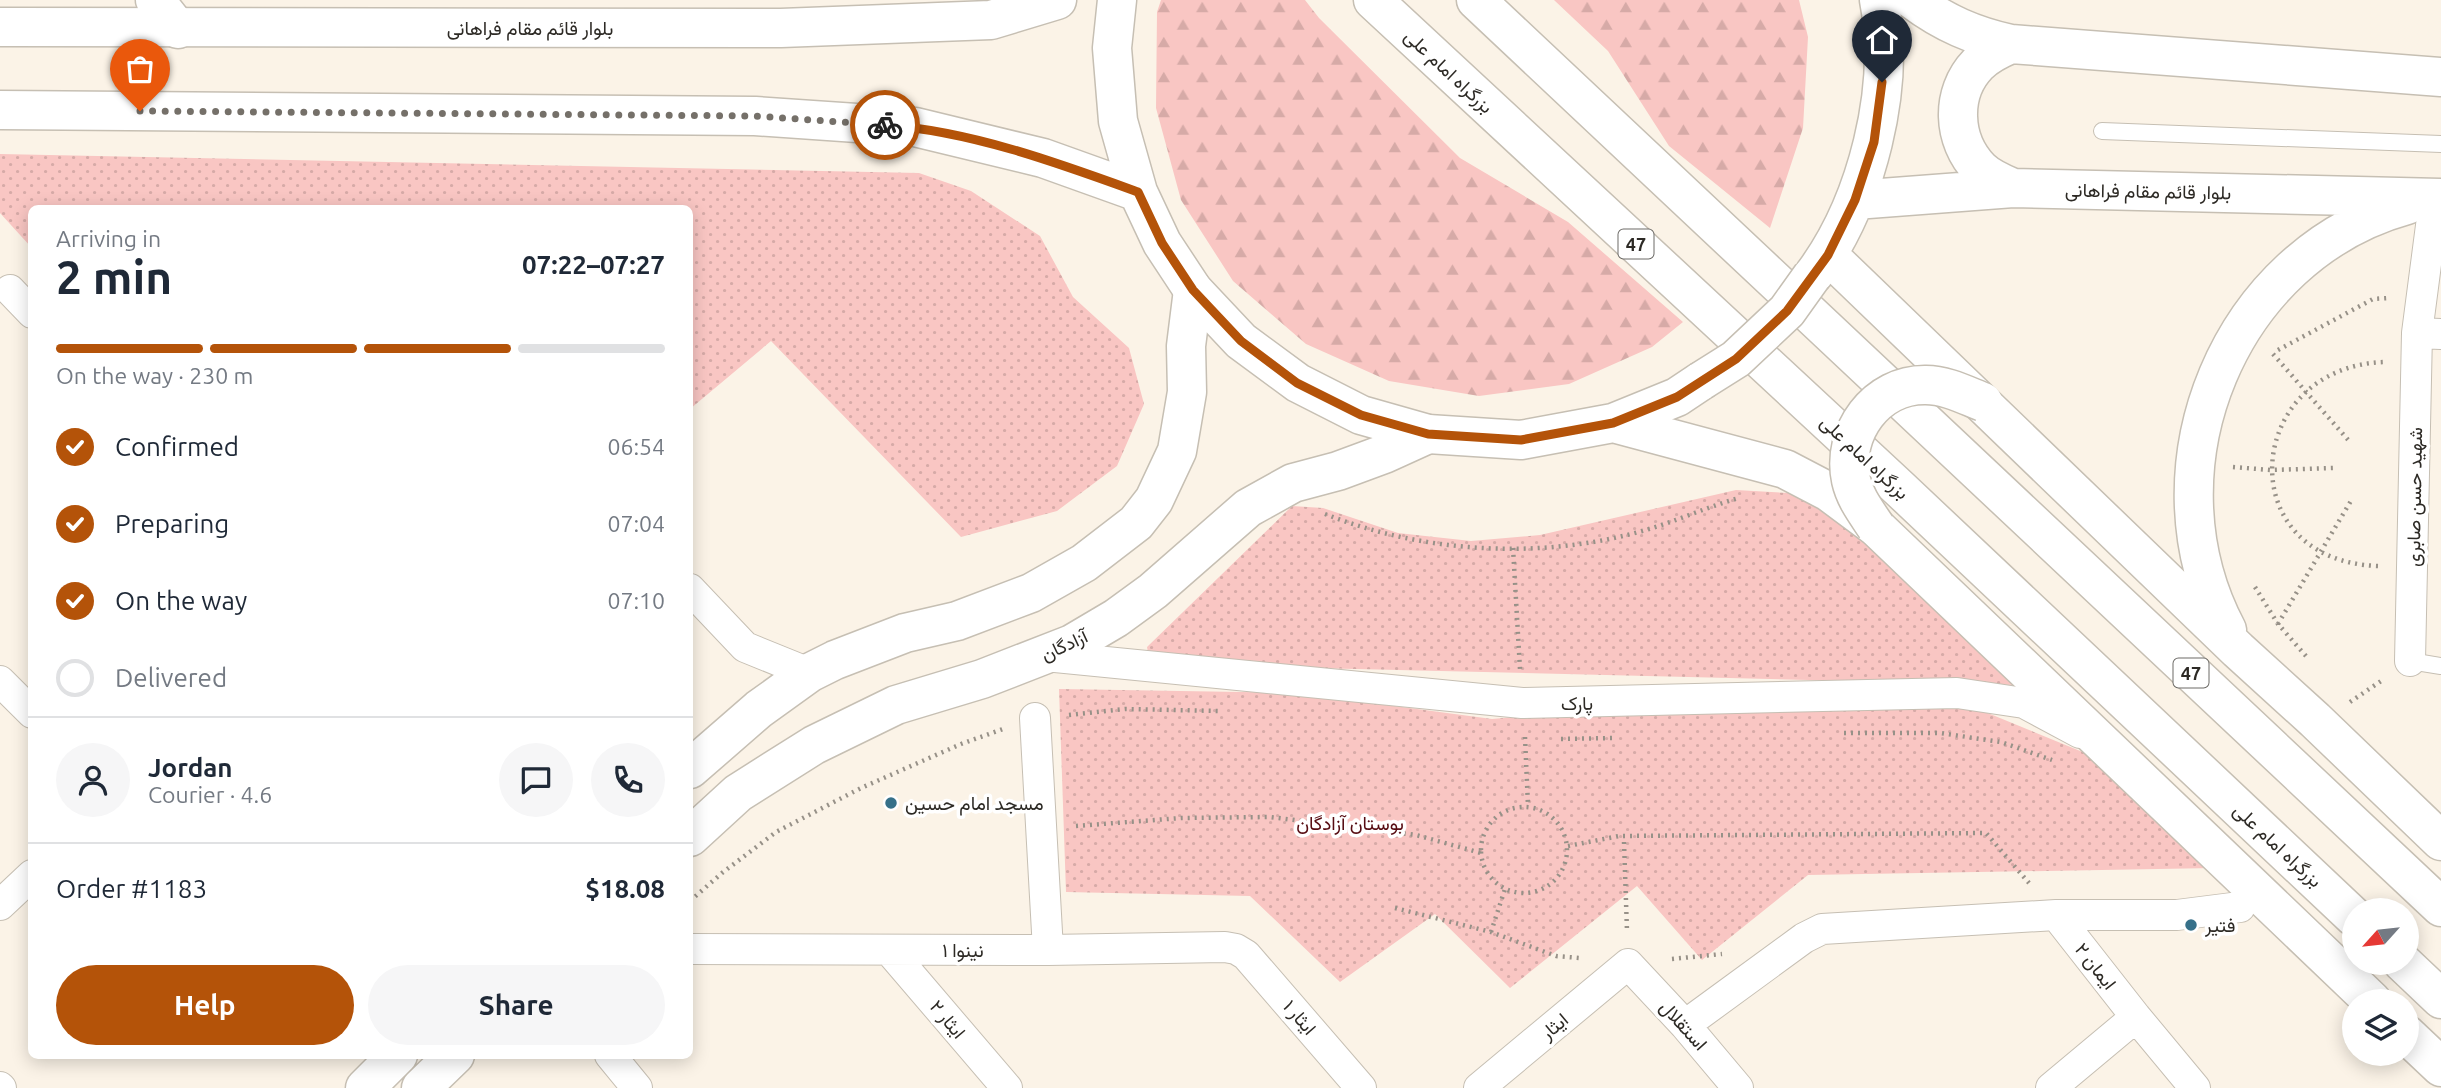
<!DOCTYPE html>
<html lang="en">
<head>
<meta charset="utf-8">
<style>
  :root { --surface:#fff; --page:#f6f6f7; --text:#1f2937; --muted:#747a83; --line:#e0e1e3; --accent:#b45309 }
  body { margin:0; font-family:Ubuntu,Vazirmatn,sans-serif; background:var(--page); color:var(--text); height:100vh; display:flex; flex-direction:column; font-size:26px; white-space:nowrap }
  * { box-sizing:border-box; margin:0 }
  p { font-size:23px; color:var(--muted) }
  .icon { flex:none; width:38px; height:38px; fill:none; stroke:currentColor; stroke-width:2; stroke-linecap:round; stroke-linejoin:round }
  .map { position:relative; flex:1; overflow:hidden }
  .panel { position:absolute; left:28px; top:205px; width:665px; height:854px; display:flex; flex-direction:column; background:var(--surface); border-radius:10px; box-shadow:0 4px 18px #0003 }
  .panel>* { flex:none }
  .needle { width:46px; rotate:243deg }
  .tools { position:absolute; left:2342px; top:898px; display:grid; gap:14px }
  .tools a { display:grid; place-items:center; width:77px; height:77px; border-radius:50%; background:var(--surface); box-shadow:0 4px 18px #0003; font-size:35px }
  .pin { position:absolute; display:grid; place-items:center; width:60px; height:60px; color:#fff; margin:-72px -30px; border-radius:50% 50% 50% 0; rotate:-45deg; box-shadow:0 0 7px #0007 }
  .pin .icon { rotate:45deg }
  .courier { position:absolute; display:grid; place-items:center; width:70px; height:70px; margin:-35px; border:5px solid #b45309; border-radius:50%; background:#fff; color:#222; box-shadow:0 2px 9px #0007 }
  .head em { font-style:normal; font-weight:600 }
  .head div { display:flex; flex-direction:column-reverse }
  .head { display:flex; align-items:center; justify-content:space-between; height:119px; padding:0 28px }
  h1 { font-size:46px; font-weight:600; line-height:52px }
  .bar { display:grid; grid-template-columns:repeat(4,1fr); gap:10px 7px; align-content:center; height:84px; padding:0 28px }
  .bar i { height:9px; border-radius:5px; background:var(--line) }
  .bar .on { background:var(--accent) }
  .bar p { grid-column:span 4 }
  .line { display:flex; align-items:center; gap:18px; padding:0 28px; border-top:2px solid var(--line) }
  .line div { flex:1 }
  .round { display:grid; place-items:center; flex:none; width:74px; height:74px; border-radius:37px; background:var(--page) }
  ol { padding:0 28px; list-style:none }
  li { display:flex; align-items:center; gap:21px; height:77px }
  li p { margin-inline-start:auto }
  li .icon { padding:7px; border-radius:50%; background:var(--accent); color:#fff; stroke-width:4 }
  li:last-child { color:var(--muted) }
  li i { width:38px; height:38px; border:4px solid var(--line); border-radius:50% }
  .action { display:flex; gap:14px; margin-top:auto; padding:14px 28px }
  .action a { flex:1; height:80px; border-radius:42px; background:var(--accent); color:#fff; font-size:28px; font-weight:600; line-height:80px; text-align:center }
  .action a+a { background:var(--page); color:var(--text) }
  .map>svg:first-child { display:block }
</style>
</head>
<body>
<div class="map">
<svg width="2441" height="1088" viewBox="0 0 2441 1088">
  <defs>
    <pattern id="green-dots" width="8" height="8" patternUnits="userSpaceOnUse" patternTransform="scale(1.75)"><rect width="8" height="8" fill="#f9c6c3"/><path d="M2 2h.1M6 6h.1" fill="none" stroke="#d6aaa7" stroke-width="1.8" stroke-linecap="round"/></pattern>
    <pattern id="forest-firs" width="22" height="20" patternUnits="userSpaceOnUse" patternTransform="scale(1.75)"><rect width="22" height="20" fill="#f9c6c3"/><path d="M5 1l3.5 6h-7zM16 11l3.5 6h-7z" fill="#d6aaa7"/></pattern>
  </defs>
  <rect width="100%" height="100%" fill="#fbf3e7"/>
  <path fill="url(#green-dots)" d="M0,154L919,173L971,191L1040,236L1073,297L1129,348L1144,404L1117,466L1057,511L961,537L771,341L690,409V208H32L31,247L0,213Z
    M1736,490L1788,493L1848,524L2016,685L1150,664L1147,647L1292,506L1323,508L1398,533L1471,541L1540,535Z
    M1059,689L1297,693L1492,719L1682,702L1978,709L2090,755L2214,868L1808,875L1702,960L1637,886L1510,988L1435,914L1340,982L1250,896L1066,892Z"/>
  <path fill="url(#forest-firs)" d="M1161,0H1305L1319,18L1460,158L1568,222L1683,322L1652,347L1569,384L1479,396L1389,381L1306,344L1233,281L1181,200L1156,108L1157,12Z
    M1554,0H1799L1808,37L1803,128L1770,228L1669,146L1608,51Z"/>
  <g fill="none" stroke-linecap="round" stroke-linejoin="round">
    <g stroke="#c6bfb3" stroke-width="18">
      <path id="service" d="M2102,131L2441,144
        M2410,661L2441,666"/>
    </g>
    <g stroke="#c6bfb3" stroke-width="32">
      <path id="minor" d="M2432,198V218L2417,333L2441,334
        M10,290L32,313
        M690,589L745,647L809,673
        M1045,656L1522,703L1957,693L2024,703L2080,733
        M2410,661L2417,333
        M0,681L32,713
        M1035,718L1048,950
        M0,905L32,875
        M2056,915L2136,1017L2195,1088
        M690,949L1048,950L1225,947L1236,949L1246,955L1361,1088
        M889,950L1007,1088
        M1685,1025L1804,938L1822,929L2056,915H2177L2240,907
        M610,1055L637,1088
        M0,1087L1,1088
        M1479,1088L1628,964L1685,1025L1738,1088
        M2051,1088L2136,1017"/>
    </g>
    <g stroke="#c6bfb3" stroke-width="41">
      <path id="tertiary" d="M155,0L178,29
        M690,769L759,709L809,673L835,660L905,633L957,621L1031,593L1084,563L1136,523L1154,500L1177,451L1187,392L1186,346L1193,290
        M690,837L738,793L814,745L896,705L982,679L1072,644L1116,618L1153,591L1248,508L1293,483L1338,471L1384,454L1428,434
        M365,1088L398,1055
        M421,1088L455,1055"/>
    </g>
    <g stroke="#c6bfb3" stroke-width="41">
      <path id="secondary" d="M1117,0L1112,48L1118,121L1138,192L1162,243L1193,290L1241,341L1298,383L1361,415L1428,434L1521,440L1613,423L1677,397L1701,381
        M1913,0C1944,23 1974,36 2011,44L2441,77
        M0,27L781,28L991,20L1057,0
        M2011,44C1999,49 1988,54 1978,64C1950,93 1952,140 1980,169C1989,178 2001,183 2013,188
        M0,110L755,116L915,127L1043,158L1138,192
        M1855,200L2013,188L2441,198
        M1828,255L2238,650L2315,720L2441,841
        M1814,274C1867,202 1896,88 1879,0
        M1613,423L1785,469L1829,492L1876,527L2372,1001
        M2227,630C2141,468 2229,254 2407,205
        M2406,1034L2441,1067"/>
    </g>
    <g stroke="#c6bfb3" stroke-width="41">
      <path id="trunk" d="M1373,0L1899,488L2354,917
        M1476,0L2441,907
        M2402,962L2441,999"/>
    </g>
    <path stroke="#979188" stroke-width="4.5" stroke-dasharray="2 5" stroke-linecap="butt" d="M2278,350L2373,299L2389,298
      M2273,354L2349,441
      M2233,467L2270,470L2334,468
      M1325,514C1424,553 1540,560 1642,531C1675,522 1706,507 1739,498
      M1513,548L1520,669
      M2378,566C2229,561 2243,367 2384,362
      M2255,587L2278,624L2306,656
      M2278,624L2352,499
      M2350,702L2384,679
      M1069,715L1125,709L1221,711
      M1844,733H1940L2001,742L2052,760
      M1525,737L1528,806
      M1561,739L1612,738
      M1481 850a43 43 0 1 1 86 0a43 43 0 1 1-86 0Z
      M1076,826L1181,818L1270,817L1416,835L1481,853
      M1624,842L1627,931
      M1568,846L1619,836L1986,833L2029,883
      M690,901L722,873L776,832L861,788L961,744L1003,729
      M1395,908L1491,932L1556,956L1580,958
      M1491,932L1505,889
      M1672,959L1722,954"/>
    <use href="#service" stroke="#fff" stroke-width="16"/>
    <use href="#minor" stroke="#fff" stroke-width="30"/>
    <use href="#tertiary" stroke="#fff" stroke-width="38"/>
    <use href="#secondary" stroke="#fff" stroke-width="38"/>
    <use href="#trunk" stroke="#fff" stroke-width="38"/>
    <g stroke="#c6bfb3" stroke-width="41" stroke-linecap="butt">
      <path id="secondary-bridge" d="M1701,381L1736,359L1787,311L1812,276
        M1876,527C1866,512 1855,498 1851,480C1841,433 1876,384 1926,385C1946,385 1965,395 1983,402"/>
    </g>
    <use href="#secondary-bridge" stroke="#fff" stroke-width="38"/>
  </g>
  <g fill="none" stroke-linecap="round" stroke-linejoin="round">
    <path stroke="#757069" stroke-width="7" stroke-dasharray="0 12.6" d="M140,111L755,116L885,125"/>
    <path stroke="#b45309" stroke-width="9" d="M885,125C971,131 1058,163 1138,192L1162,243L1193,290L1241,341L1297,383L1361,415L1428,434L1521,440L1613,423L1677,397L1736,359L1787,311L1828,255L1855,200L1874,142L1882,82"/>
  </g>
  <g fill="#367089" stroke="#fff" stroke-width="2.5">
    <circle cx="891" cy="803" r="7"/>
    <circle cx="2191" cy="925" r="7"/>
  </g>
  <g text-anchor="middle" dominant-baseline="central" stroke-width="7" stroke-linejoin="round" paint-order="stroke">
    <g fill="#fff" stroke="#6c6a66" stroke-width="2">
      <rect x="1618.5" y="229.5" width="35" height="29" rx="5"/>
      <rect x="2173.5" y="658.5" width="35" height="29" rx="5"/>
    </g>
    <g font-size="18" font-weight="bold" fill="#2d2a25">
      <text x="1636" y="244">47</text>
      <text x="2191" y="673">47</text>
    </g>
    <g font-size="19" fill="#2d2a25" stroke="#fff">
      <text x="530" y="28">بلوار قائم مقام فراهانی</text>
      <text transform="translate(1449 71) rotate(43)">بزرگراه امام علی</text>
      <text transform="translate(2148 191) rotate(1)">بلوار قائم مقام فراهانی</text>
      <text transform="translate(1865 457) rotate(43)">بزرگراه امام علی</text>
      <text transform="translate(2414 497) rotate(-89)">شهید حسن صابری</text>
      <text transform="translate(1064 645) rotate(-25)">آزادگان</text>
      <text transform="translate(1577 703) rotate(-1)">پارک</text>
      <text transform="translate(2278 845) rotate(43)">بزرگراه امام علی</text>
      <text x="963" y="950">نینوا ۱</text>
      <text transform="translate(2096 966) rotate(52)">ایمان ۲</text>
      <text transform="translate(1300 1017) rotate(49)">ایثار ۱</text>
      <text transform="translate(948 1019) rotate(50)">ایثار ۲</text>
      <text transform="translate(1684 1025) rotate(48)">استقلال</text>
      <text transform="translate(1554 1026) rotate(-40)">ایثار</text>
    </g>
    <g font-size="19" fill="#2d2a25" stroke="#fff" text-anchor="start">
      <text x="905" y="803">مسجد امام حسین</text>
      <text x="2205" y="925">فتیر</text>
    </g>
    <g font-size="19" fill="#560b11" stroke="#fff">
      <text x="1350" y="823">بوستان آزادگان</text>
    </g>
  </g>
</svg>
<div class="tools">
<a><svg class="needle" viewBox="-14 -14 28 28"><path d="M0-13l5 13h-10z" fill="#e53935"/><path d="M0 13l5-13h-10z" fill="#747a83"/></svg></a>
<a><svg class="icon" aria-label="layers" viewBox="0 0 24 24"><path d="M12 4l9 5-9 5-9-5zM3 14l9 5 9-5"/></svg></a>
</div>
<div class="pin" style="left:140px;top:111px;background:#ea580c"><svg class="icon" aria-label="bag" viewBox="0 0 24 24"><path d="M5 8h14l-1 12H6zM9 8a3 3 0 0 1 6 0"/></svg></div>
<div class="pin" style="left:1882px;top:82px;background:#1f2937"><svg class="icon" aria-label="home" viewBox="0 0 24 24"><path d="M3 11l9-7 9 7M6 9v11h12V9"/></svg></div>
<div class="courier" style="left:885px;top:125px"><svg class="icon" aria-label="bike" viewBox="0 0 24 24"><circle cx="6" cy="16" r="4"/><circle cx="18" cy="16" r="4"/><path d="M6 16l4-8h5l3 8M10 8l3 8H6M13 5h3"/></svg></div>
<section class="panel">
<div class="head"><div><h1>2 min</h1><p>Arriving in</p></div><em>07:22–07:27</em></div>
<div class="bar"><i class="on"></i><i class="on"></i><i class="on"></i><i></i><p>On the way · 230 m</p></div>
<ol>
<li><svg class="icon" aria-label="check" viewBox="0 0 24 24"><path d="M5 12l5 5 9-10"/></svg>Confirmed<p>06:54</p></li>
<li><svg class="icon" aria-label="check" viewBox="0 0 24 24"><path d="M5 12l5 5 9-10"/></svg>Preparing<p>07:04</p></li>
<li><svg class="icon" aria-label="check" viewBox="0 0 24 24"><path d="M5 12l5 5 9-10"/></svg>On the way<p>07:10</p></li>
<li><i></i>Delivered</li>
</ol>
<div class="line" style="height:126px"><a class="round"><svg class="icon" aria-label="person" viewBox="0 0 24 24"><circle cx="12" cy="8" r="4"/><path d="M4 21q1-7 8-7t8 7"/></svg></a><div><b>Jordan</b><p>Courier · 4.6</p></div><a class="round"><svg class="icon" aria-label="chat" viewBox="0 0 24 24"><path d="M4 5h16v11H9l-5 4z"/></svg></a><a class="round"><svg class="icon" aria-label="phone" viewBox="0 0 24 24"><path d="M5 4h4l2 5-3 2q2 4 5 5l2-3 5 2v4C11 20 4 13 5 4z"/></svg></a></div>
<div class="line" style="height:91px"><div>Order #1183</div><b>$18.08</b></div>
<div class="action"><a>Help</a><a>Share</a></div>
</section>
</div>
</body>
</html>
